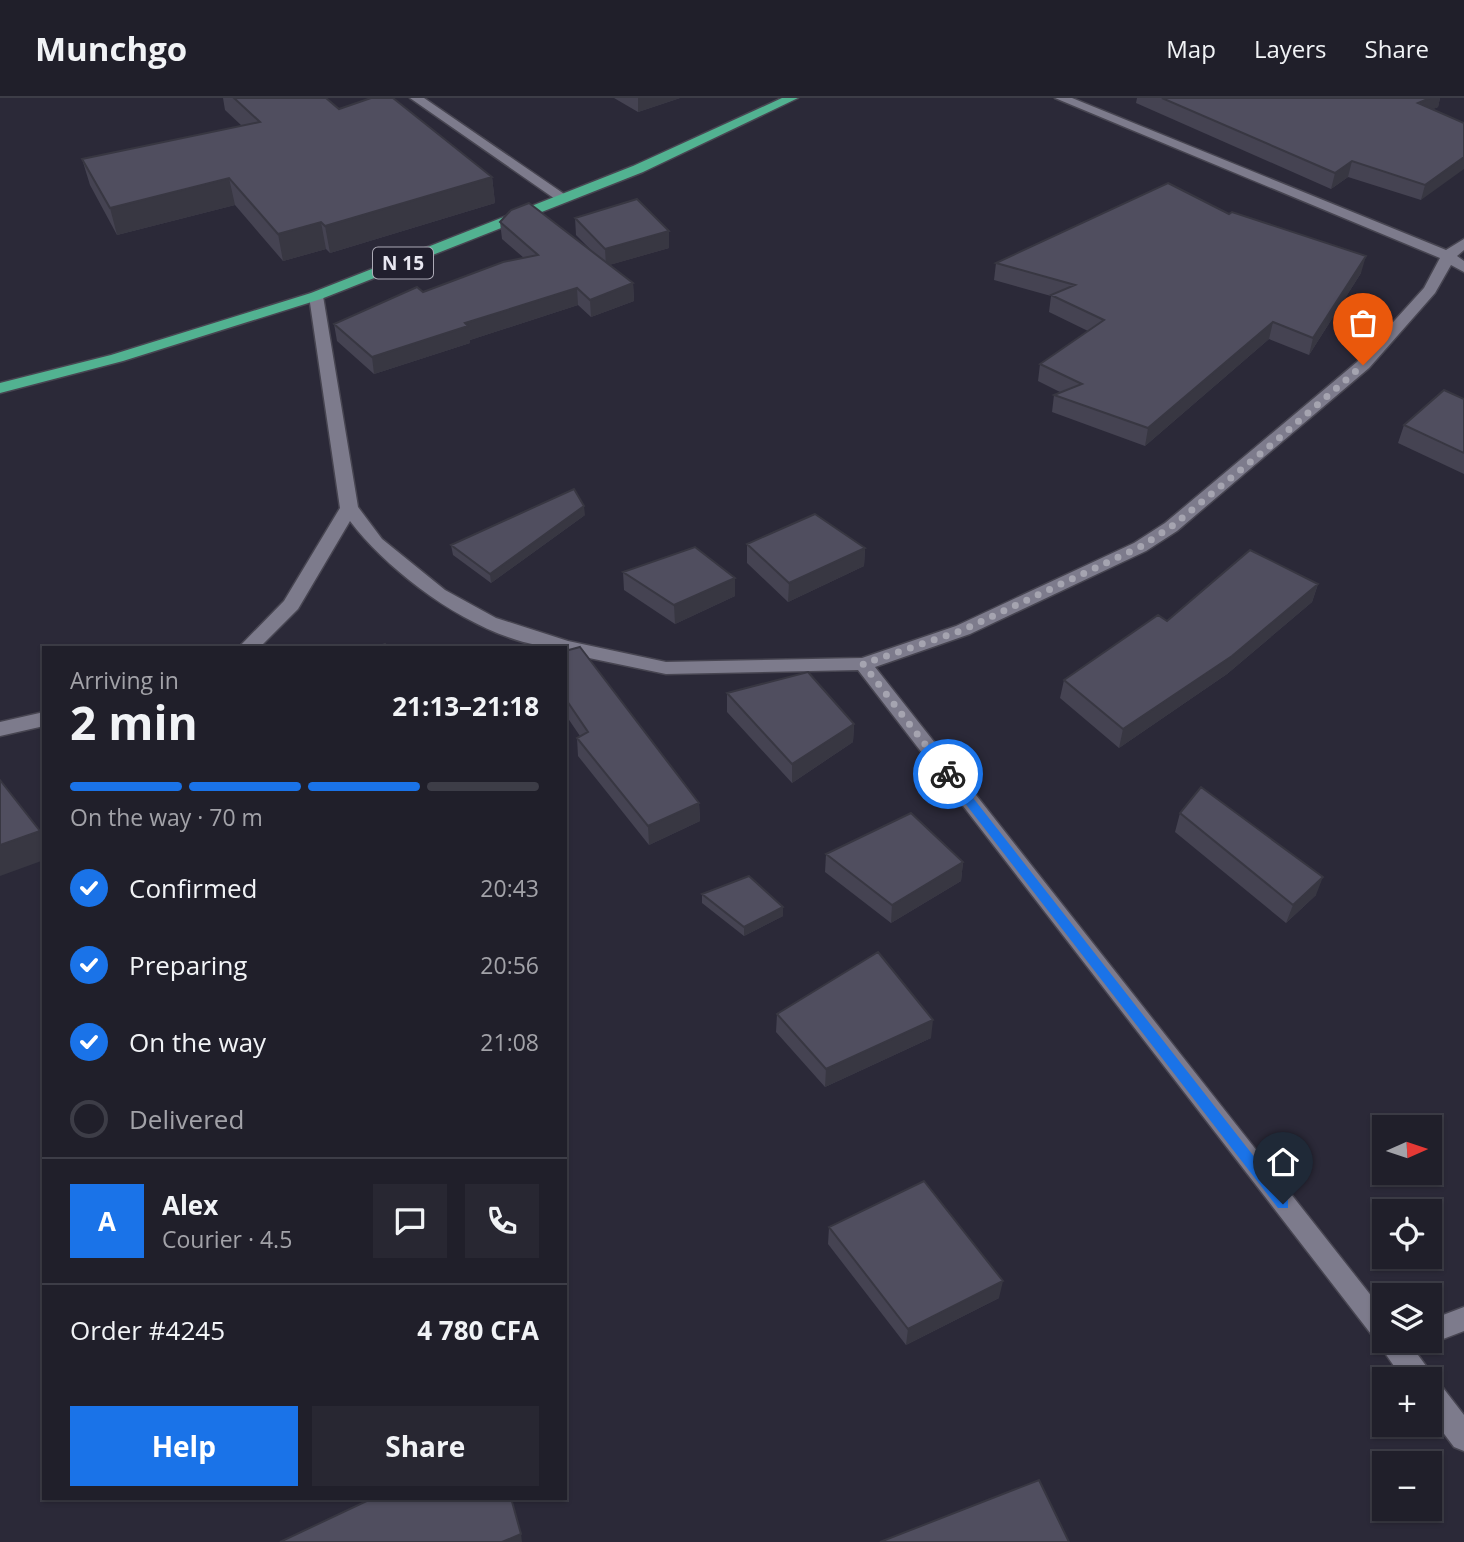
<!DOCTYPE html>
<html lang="en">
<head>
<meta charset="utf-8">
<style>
  :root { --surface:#201f2a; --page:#282732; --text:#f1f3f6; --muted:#a2a2a8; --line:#3d3d47; --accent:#1a73e8 }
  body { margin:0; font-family:"Open Sans",sans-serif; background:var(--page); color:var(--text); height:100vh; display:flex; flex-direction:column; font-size:26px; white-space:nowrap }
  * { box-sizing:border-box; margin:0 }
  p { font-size:23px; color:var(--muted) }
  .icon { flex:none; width:38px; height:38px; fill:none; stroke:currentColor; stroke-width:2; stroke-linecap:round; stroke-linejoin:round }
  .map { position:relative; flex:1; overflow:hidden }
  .details { position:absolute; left:42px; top:548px; width:525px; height:854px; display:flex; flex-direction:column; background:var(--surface); border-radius:0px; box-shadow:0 2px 5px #0004,0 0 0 2px var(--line) }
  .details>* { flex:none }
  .needle { width:46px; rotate:87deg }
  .fabs { position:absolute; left:1372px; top:1017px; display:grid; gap:14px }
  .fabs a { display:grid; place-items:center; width:70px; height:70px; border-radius:0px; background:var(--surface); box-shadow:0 2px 5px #0004,0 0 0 2px var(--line); font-size:35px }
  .pin { position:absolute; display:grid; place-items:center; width:60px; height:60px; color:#fff; margin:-72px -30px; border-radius:50% 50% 50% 0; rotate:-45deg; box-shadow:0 0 7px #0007 }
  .pin .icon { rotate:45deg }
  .courier { position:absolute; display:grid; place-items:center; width:70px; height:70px; margin:-35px; border:5px solid #1a73e8; border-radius:50%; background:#fff; color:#222; box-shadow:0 2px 9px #0007 }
  .overview em { font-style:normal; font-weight:700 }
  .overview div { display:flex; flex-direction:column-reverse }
  .overview { display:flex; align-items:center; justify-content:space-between; height:119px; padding:0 28px }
  h1 { font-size:46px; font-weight:700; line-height:52px }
  .bar { display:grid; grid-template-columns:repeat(4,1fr); gap:10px 7px; align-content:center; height:84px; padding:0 28px }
  .bar i { height:9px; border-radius:5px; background:var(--line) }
  .bar .on { background:var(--accent) }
  .bar p { grid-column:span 4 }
  .line { display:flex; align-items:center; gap:18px; padding:0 28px; border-top:2px solid var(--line) }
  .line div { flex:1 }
  .round { display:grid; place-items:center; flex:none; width:74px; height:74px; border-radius:0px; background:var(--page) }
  ol { padding:0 28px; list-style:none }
  li { display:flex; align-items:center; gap:21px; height:77px }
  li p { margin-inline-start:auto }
  li .icon { padding:7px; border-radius:50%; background:var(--accent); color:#fff; stroke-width:4 }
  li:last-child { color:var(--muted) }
  li i { width:38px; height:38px; border:4px solid var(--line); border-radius:50% }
  .primary-button { display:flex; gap:14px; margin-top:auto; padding:14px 28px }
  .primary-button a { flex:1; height:80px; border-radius:0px; background:var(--accent); color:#fff; font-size:28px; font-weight:700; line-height:80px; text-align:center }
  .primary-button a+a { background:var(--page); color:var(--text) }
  header { display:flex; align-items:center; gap:42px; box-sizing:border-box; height:98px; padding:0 35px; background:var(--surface); border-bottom:2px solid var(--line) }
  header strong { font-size:33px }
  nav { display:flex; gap:38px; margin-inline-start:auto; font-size:24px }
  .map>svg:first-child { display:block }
</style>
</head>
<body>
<header>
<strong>Munchgo</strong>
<nav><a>Map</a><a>Layers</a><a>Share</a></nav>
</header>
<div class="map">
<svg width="1464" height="1444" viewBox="0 0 1464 1444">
  <rect width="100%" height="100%" fill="#2b2938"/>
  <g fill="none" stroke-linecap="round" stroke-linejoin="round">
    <g stroke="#474551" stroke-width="3">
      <path id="street" d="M410,0H424L570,100L568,103H558Z
        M1055,0H1072L1446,152L1464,141V152L1457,158L1464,163V174L1451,167L1435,195L1369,270L1177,433L1146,453L970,536L875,569L1384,1214V1242H1407L1429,1272L1432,1283L1440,1286L1464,1317V1353L1454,1349L1430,1317V1281H1403L1378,1245L858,572L666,576L565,555V550C490,550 394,481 350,423L298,511L259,550H238L284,503L340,410L309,198L311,195H321L323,198L358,409L382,441L445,492L496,520L568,543L666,564L862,560L956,528L1134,445L1165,425L1357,264L1424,190L1440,160Z
        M44,614V628L0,638V624Z
        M1464,1209V1233L1430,1246L1420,1243L1430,1242V1222Z"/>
    </g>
    <g stroke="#474551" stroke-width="3">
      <path id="highway" d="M782,0H798L643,74L321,201L123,263L0,295V285L111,257L311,195L633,68Z"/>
    </g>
    <use href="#street" fill="#7d7b8c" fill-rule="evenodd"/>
    <use href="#highway" fill="#52b291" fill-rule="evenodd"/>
  </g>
  <path fill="#454352" d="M223,0H326L339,11L492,79L495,105L330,155L326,151L283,163L235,107L117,137L90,87L82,61L242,28L225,12Z
    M614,0H680L638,14Z
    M1137,0H1440L1438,9L1433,11L1464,25L1421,102L1348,79L1331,91L1136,5Z
    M1229,116L1361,175L1309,257L1269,241L1145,348L1052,314L1054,297L1060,294L1038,283L1040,266L1088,233L1049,214L1051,198L994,182L996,165Z
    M575,120L669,150L609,167L633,185L634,203L591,219L578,207L470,242V245L374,276L337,243L334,226L423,194L524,160L502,141L500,124L594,155L576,137Z
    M1464,301V376L1398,345L1404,327Z
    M585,417L491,485L453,457L451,447Z
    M747,446L865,450L864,468L788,504L747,465Z
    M623,474L735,480V498L675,526L624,492Z
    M1318,486L1312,504L1227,576L1119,650L1060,600L1064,582L1167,523Z
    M565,553L699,705L700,723L649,747L578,658L577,640L580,638L565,616Z
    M727,595L854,626L853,644L792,685L727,614Z
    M1180,715L1316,797L1286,825L1175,734Z
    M826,756L963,764L961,783L891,825L825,774Z
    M702,796L783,809V818L744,838L702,805Z
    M777,916L931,940L825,989L776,934Z
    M829,1129L999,1200L906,1247L828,1146Z"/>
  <path fill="#383742" d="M638,0H680L638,14Z
    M1430,0H1440L1438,9L1414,20L1418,5Z
    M1464,59V71L1421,102L1425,87Z
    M1352,63L1348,79L1331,91L1335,75Z
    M492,79L495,105L330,155L325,128Z
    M229,80L235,107L117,137L110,110Z
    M321,124L326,151L283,163L278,136Z
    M669,133V150L606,168L605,151Z
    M1366,158L1361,175L1309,257L1313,240Z
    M633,185L634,203L591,219L590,202Z
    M577,190L578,207L470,242V245L374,276L372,259L465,225Z
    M1273,224L1269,241L1145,348L1148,330Z
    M584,408L585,417L491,485L490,476Z
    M865,450L864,468L788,504L789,485Z
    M735,480V498L675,526L674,507Z
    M1318,486L1312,504L1227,576L1119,650L1123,631Z
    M854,626L853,644L792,685V666Z
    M699,705L700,723L649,747L648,728Z
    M40,733L44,743V762L0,778V747Z
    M963,764L961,783L891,825L892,807Z
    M1323,779L1316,797L1286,825L1293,807Z
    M783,809V818L744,838V829Z
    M933,922L931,940L825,989L826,971Z
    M1003,1183L999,1200L906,1247L908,1231Z
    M521,1436L522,1444H502Z"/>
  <path fill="#504e5f" stroke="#383742" stroke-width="2" d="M234,0H326L339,11L371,0H393L492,79L325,128L321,124L278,136L229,80L110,110L82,61L260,24Z
    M1162,0H1430L1418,5L1464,25V59L1425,87L1352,63L1335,75Z
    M1168,85L1229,116L1232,114L1366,158L1313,240L1273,224L1148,330L1054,297L1082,286L1040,266L1104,222L1051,197L1075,187L996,165Z
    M637,101L669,133L605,151L575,120Z
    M529,105L633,185L590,202L577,190L465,225L468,228L372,259L334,226L417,189L423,194L503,164L538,157L500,124L511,112Z
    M1444,292L1464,301V355L1404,327Z
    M574,391L584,408L490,476L451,447Z
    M815,416L865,450L789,485L747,446Z
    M695,449L735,480L674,507L623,474Z
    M1250,452L1318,486L1232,558L1123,631L1064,582L1158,517L1167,523Z
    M385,546L388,550H375Z
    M580,549L699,705L648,728L577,640L588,634L565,600V553Z
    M808,574L854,626L792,666L727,595Z
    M0,682L40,733L0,747Z
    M1201,689L1323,779L1293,807L1180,715Z
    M911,715L963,764L892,807L826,756Z
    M749,778L783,809L744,829L702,796Z
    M878,854L933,922L826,971L777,916Z
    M924,1083L1003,1183L908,1231L829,1129Z
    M1039,1382L1069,1444H880Z
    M373,1400H511L521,1436L502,1444H280Z"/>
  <path fill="#1a73e8" d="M948,672L952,673L1288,1102V1110H1278L944,678L942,676Z"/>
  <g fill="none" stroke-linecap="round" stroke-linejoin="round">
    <path stroke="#a5a4b0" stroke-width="7" stroke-dasharray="0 12.6" d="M948,676L863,566L963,532L1140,449L1171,429L1277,342L1363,267"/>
  </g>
  <g text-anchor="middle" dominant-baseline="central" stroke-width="6" stroke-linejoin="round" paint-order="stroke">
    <rect fill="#211f2e" stroke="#acaab6" stroke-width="2" x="373" y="149.5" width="60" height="31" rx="5"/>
    <g font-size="19" font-weight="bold" fill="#e7e6f0">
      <text x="403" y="165">N 15</text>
    </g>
  </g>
</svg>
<div class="fabs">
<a><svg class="needle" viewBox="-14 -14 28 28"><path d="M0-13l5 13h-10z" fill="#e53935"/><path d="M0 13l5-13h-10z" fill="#a2a2a8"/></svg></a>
<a><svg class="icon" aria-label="locate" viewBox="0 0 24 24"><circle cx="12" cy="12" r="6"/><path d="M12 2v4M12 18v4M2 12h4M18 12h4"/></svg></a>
<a><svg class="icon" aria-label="layers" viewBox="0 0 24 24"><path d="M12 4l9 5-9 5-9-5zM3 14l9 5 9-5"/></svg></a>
<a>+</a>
<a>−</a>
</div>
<div class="pin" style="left:1363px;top:267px;background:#ea580c"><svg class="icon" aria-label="bag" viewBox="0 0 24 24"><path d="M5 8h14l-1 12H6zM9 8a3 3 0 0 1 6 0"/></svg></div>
<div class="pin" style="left:1283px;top:1106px;background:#1f2937"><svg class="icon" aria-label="home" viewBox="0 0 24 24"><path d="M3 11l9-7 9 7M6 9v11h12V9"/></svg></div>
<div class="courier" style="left:948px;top:676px"><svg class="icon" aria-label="bike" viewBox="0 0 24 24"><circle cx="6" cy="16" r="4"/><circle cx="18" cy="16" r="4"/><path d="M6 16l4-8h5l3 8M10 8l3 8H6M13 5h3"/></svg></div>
<section class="details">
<div class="overview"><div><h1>2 min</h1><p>Arriving in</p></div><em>21:13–21:18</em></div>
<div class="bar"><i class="on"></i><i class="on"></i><i class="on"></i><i></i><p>On the way · 70 m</p></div>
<ol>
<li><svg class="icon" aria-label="check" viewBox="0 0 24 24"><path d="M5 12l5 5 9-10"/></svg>Confirmed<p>20:43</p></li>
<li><svg class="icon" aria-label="check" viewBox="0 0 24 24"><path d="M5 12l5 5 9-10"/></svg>Preparing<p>20:56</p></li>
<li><svg class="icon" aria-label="check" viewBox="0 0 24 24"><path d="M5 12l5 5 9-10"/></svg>On the way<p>21:08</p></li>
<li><i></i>Delivered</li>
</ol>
<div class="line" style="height:126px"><b class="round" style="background:var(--accent);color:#fff">A</b><div><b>Alex</b><p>Courier · 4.5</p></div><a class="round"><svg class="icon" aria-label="chat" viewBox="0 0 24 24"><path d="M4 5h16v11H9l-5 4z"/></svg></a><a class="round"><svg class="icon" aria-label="phone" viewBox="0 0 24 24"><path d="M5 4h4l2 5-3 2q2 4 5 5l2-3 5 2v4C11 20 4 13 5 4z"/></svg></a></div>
<div class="line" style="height:91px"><div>Order #4245</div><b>4 780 CFA</b></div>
<div class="primary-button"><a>Help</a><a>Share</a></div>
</section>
</div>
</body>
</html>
